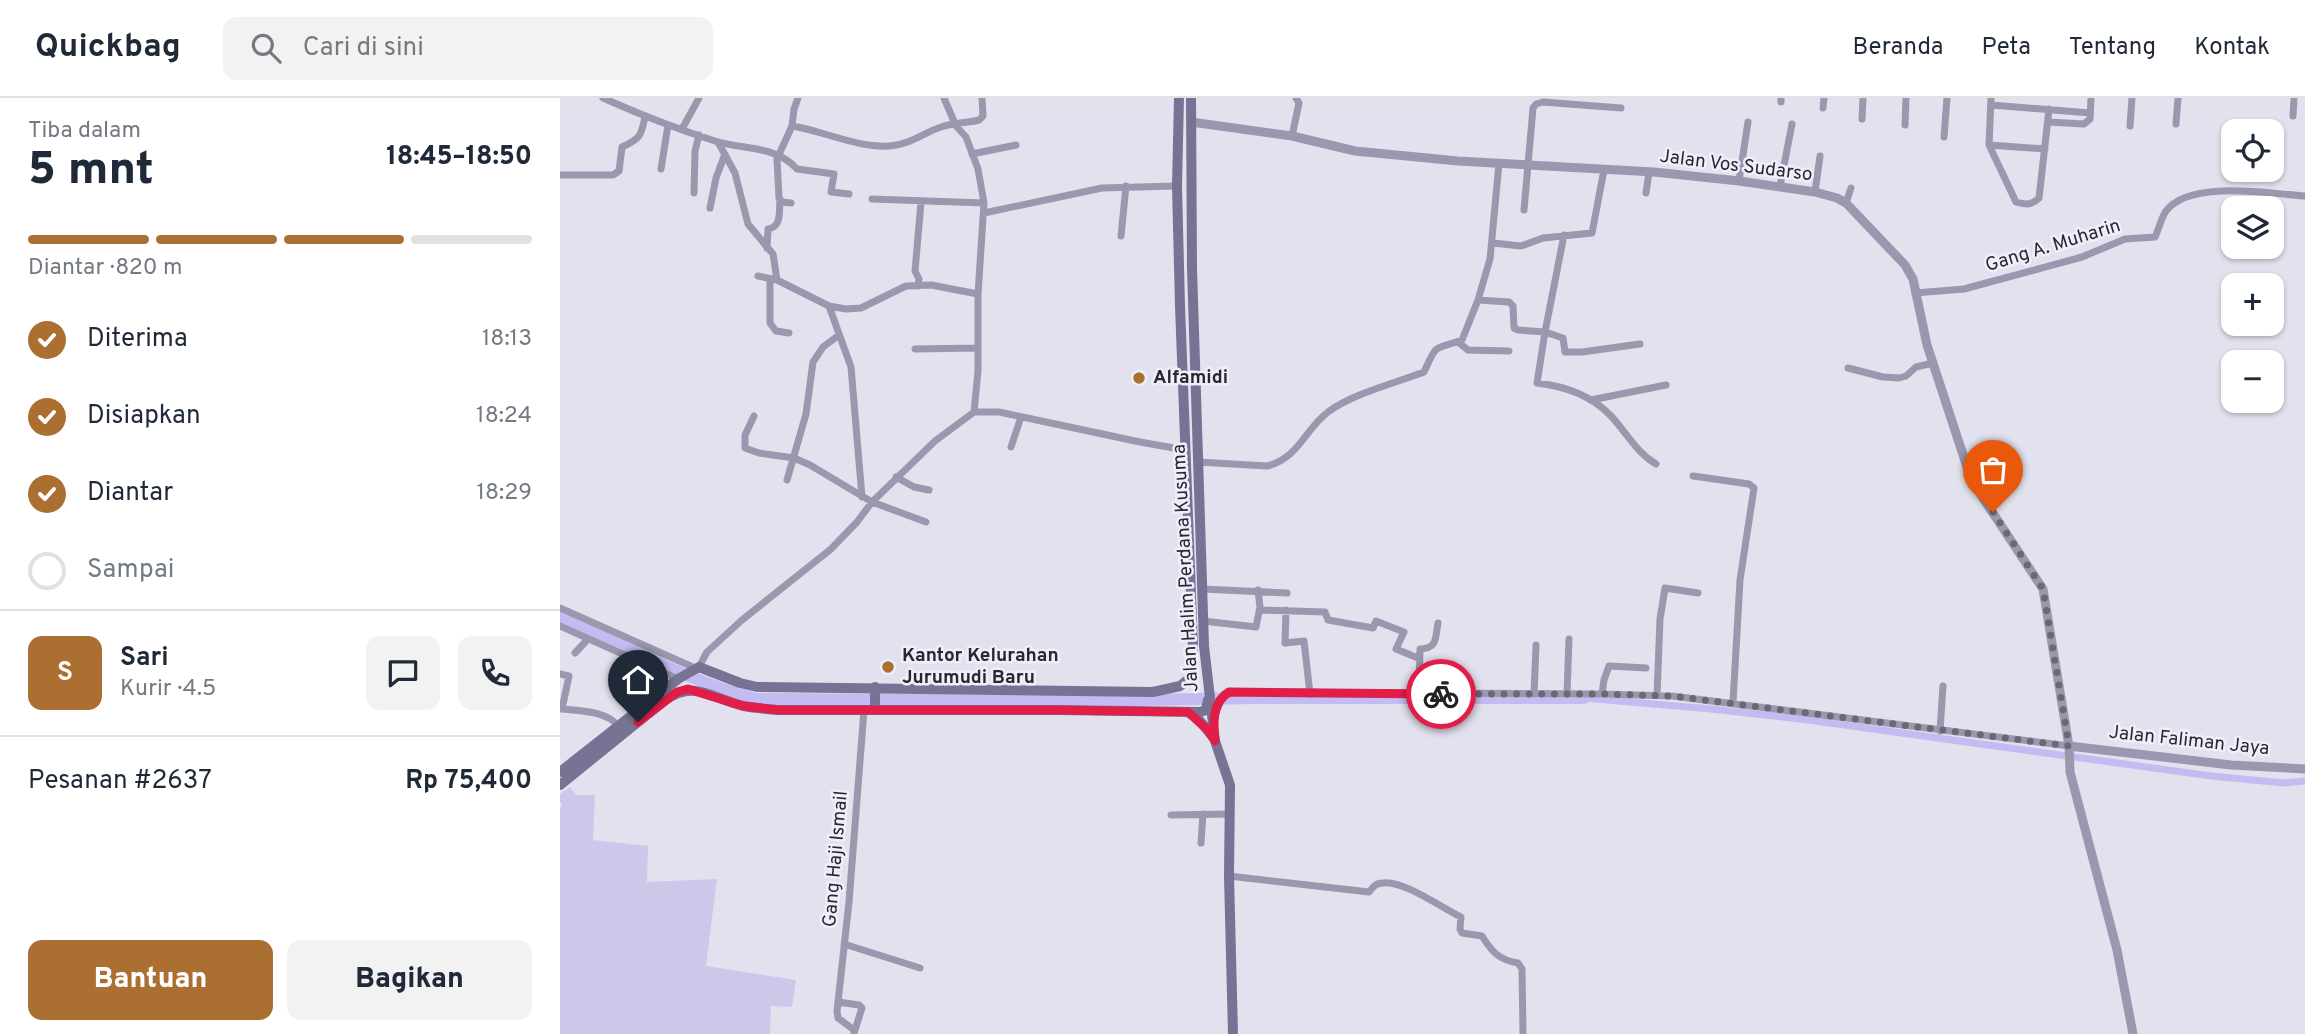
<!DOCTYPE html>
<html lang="id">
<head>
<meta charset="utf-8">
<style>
  :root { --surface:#fff; --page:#f2f2f3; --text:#1f2937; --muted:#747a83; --line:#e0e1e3; --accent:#ab6f32 }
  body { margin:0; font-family:Overpass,sans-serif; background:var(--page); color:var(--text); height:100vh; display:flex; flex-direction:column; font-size:26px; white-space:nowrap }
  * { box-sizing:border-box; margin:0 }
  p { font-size:23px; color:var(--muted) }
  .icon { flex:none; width:38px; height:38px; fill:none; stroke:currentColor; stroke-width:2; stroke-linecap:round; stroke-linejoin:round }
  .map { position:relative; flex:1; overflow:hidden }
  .drawer { display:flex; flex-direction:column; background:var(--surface); width:560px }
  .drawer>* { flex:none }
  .fabs { position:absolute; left:1661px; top:21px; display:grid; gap:14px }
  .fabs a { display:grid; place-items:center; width:63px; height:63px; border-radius:14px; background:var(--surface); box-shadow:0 2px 5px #0004; font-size:35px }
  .pin { position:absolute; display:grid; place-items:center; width:60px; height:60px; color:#fff; margin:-72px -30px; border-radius:50% 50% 50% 0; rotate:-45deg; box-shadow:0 0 7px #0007 }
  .pin .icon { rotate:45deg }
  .courier { position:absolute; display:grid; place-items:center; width:70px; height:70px; margin:-35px; border:5px solid #e11d48; border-radius:50%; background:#fff; color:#222; box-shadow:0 2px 9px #0007 }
  .headline em { font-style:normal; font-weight:800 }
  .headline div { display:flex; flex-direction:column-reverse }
  .headline { display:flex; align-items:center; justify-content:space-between; height:119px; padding:0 28px }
  h1 { font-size:46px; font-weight:800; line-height:52px }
  .bar { display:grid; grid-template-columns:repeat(4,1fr); gap:10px 7px; align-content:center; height:84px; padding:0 28px }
  .bar i { height:9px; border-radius:5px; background:var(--line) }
  .bar .current { background:var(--accent) }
  .bar p { grid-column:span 4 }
  .line { display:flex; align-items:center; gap:18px; padding:0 28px; border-top:2px solid var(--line) }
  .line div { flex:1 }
  .round { display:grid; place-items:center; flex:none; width:74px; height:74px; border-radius:14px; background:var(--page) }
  ol { padding:0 28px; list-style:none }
  li { display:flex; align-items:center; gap:21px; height:77px }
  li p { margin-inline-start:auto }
  li .icon { padding:7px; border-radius:50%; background:var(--accent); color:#fff; stroke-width:4 }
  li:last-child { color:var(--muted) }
  li i { width:38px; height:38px; border:4px solid var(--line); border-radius:50% }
  .cta { display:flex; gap:14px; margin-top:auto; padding:14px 28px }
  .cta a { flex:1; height:80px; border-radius:14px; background:var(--accent); color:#fff; font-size:28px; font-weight:800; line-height:80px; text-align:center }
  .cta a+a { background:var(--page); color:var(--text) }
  header { display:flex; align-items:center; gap:42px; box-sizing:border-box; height:98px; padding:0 35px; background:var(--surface); border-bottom:2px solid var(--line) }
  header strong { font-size:33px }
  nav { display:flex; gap:38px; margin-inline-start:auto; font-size:24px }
  .search { width:490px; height:63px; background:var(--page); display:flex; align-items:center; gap:18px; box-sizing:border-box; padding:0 24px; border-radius:14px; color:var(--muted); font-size:26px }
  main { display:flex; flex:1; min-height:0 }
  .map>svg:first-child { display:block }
</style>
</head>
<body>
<header>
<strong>Quickbag</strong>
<div class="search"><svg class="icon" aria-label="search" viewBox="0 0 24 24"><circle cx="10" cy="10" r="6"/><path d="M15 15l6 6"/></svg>Cari di sini</div>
<nav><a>Beranda</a><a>Peta</a><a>Tentang</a><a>Kontak</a></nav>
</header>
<main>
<section class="drawer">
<div class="headline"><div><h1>5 mnt</h1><p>Tiba dalam</p></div><em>18:45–18:50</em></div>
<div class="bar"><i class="current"></i><i class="current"></i><i class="current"></i><i></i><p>Diantar · 820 m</p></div>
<ol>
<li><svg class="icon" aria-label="check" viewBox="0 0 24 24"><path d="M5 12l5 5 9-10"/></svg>Diterima<p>18:13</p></li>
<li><svg class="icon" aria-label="check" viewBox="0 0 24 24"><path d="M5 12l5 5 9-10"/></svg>Disiapkan<p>18:24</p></li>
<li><svg class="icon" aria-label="check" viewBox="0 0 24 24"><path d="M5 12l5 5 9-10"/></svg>Diantar<p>18:29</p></li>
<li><i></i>Sampai</li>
</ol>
<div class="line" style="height:126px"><b class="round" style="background:var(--accent);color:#fff">S</b><div><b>Sari</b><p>Kurir · 4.5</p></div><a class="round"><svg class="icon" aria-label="chat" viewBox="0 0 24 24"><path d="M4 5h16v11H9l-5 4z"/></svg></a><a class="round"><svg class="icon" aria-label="phone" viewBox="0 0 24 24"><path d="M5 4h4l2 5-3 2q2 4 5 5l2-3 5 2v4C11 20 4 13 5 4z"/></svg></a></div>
<div class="line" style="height:91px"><div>Pesanan #2637</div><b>Rp 75,400</b></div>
<div class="cta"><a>Bantuan</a><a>Bagikan</a></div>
</section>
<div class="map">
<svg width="1745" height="936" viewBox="0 0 1745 936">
  <rect width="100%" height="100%" fill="#e2e1ee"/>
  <path fill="#ccc8ea" d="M10,689L16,697H35L33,742L88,748L87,784L157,781L146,868L236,882L232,909L211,908L210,936H0V711L2,706L0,704V696Z"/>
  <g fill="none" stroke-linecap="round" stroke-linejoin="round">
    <path stroke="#c3bcf2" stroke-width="7" d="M1024,600L1151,611L1248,622L1651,678L1724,685L1745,683"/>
    <path stroke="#c3bcf2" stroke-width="12" d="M0,518C63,547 129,584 196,601L525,603L696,600H1024"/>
    <path stroke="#9a97ae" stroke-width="7" d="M43,0C79,16 117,31 155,43C184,52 215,47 237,71L274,76L271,94L289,96
      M384,0L396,28L406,39L418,71L424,105L418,196V273L414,314
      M1431,0L1429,47L1456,104C1466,107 1472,107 1479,100L1489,11
      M1221,4V0
      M1431,7L1530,15
      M1263,10L1264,0
      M1733,18L1734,0
      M1302,21L1303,0
      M1488,24L1524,26L1530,21L1531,0
      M1616,26L1618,0
      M1345,27L1346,0
      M232,28L234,11L238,0
      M1570,28L1572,0
      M122,31L139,0
      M732,38L739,5L736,0
      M1384,39L1387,0
      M158,44L175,75L188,126L213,156L217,182
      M1429,47L1485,51
      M412,56L456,47
      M101,71L108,27
      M0,77H53L59,73L62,49C81,40 81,38 85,19
      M1179,83L1188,24
      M1220,88L1232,26
      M1255,94L1260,58
      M134,95L135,53L139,37
      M1086,95L1089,74
      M312,101L424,105
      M231,105L222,104L219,100L217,61L232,28C264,33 297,50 330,48C349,47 363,35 381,29C392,25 407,25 419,22L423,18L422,0
      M1286,105L1291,90
      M150,110L156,80L165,56
      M964,112L973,10L976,6L983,4L1061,10
      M424,115L542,90L617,88
      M561,138L566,88
      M933,145L961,148L983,140L1032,135L1044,72
      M207,150L208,131C222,129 219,113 220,101
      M198,178L217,182L269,208L286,211L301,210L346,188L371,187L418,196
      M210,181V225L216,233L229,235
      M358,188L359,181L355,173L361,104
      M1355,195L1404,191L1522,159L1565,141L1595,139C1599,131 1601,120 1606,113C1630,81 1710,96 1745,98
      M918,202L949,204L953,208L954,230L958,232L985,234L1004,137
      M269,208L291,269L302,399
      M898,244L908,252L949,253
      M1080,246L1022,254H1005L1003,240L985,234L977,285C1004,288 1032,298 1051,318C1066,334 1076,354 1096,366
      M355,251L418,250
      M1288,270L1323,279L1339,280L1346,278L1356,269L1373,265
      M1031,302L1106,287
      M194,318L185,337V350L199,355L234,360L250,367L312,404L366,424
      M451,349L461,319
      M638,364L707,368C739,360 745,331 768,314C792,296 835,285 864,274C878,244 872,253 902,242L918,202L930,161L939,65
      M1133,378L1189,386L1194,390L1180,482L1173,604
      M336,379L354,389L369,392
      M227,382L246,316L253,264L263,249L279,237
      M642,491L727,495
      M0,510L135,570
      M700,512L765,514L768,522L813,530L816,523L844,534L836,551L858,560
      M726,512L725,545L744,543L750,596
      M643,523L696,529L700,509L698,492
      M0,528L118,581
      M15,555L28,541
      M139,569L147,554L182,522L271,451L297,424L312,404L375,343L414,314H439L580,344L625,352
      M0,576L9,578L2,611H0
      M859,596L860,551C878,550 875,540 878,525
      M974,596L976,547
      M1007,596L1009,541
      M1042,596L1044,582L1049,568L1086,570
      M1097,598L1100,521L1105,490L1138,495
      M2,611C20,613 47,613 58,628
      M653,620L664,597L674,594L1042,596L1112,598L1509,648
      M1380,633L1383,588
      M611,717L670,716
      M641,745L643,716
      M669,778L809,794C813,789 816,785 823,785C843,782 882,810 901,819L900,831L902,835L922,838C932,854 939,862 958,865L962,871L963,936
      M284,846L360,870
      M278,904L299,907L302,910L294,935
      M294,932L278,920L277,913L289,804L304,612"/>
    <path stroke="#9a97ae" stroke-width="9" d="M631,24L732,38L795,53L898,63L1094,74L1179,83L1255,94L1277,100L1286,105L1345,167L1353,181L1367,247L1409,375L1419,394L1483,491L1509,648L1510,674L1557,852L1573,936
      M1509,648L1671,667L1745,671"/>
    <path stroke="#777394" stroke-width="10" d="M631,0L632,170L644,548L655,643L670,687L669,778L673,936
      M315,612V589
      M628,614L639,622L653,639
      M0,674L118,581L139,569L180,585L197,589L593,594L620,588L631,579L633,550L620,208L617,88L619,0
      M0,687L105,602C136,581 152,601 184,608C195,610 207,611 218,612H497L640,614L646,612L648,602"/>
  </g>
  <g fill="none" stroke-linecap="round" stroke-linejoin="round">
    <path stroke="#696971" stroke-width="7" stroke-dasharray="0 12.6" d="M881,596H1042L1112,598L1509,648L1483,491L1433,414"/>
    <path stroke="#e11d48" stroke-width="9" d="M78,624L117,594L128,591L183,608L218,612H497L628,614L648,632L655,643C653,626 652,604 669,594L881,596"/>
  </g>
  <g fill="#ab6f32" stroke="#efeefc" stroke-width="2.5">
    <circle cx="579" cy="280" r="7"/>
    <circle cx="328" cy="569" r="7"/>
  </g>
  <g text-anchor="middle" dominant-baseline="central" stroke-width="5" stroke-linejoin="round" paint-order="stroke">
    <g font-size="19" fill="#28282d" stroke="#efeefc">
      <text transform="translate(1176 68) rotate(7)">Jalan Vos Sudarso</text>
      <text transform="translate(1493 148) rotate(-17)">Gang A. Muharin</text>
      <text transform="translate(626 470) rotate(-93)">Jalan Halim Perdana Kusuma</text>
      <text transform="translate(1629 643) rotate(6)">Jalan Faliman Jaya</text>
      <text transform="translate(276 761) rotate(-85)">Gang Haji Ismail</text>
    </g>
    <g font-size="19" font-weight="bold" fill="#28282d" stroke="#efeefc" text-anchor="start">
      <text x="593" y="280">Alfamidi</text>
      <text x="342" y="558">Kantor Kelurahan<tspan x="342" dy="22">Jurumudi Baru</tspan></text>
    </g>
  </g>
</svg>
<div class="fabs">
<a><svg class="icon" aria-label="locate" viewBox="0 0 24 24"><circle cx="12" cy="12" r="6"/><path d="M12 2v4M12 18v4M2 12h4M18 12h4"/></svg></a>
<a><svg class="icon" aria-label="layers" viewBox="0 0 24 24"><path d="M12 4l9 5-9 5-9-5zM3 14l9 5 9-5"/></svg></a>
<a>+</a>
<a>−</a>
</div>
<div class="pin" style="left:1433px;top:414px;background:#ea580c"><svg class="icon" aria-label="bag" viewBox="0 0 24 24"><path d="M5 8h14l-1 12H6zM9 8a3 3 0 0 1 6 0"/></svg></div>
<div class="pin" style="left:78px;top:624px;background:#1f2937"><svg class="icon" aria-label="home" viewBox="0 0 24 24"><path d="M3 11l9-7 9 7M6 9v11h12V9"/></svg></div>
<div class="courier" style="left:881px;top:596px"><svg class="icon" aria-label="bike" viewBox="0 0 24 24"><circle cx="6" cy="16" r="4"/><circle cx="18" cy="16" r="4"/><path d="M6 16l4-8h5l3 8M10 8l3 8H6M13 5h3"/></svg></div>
</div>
</main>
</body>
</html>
